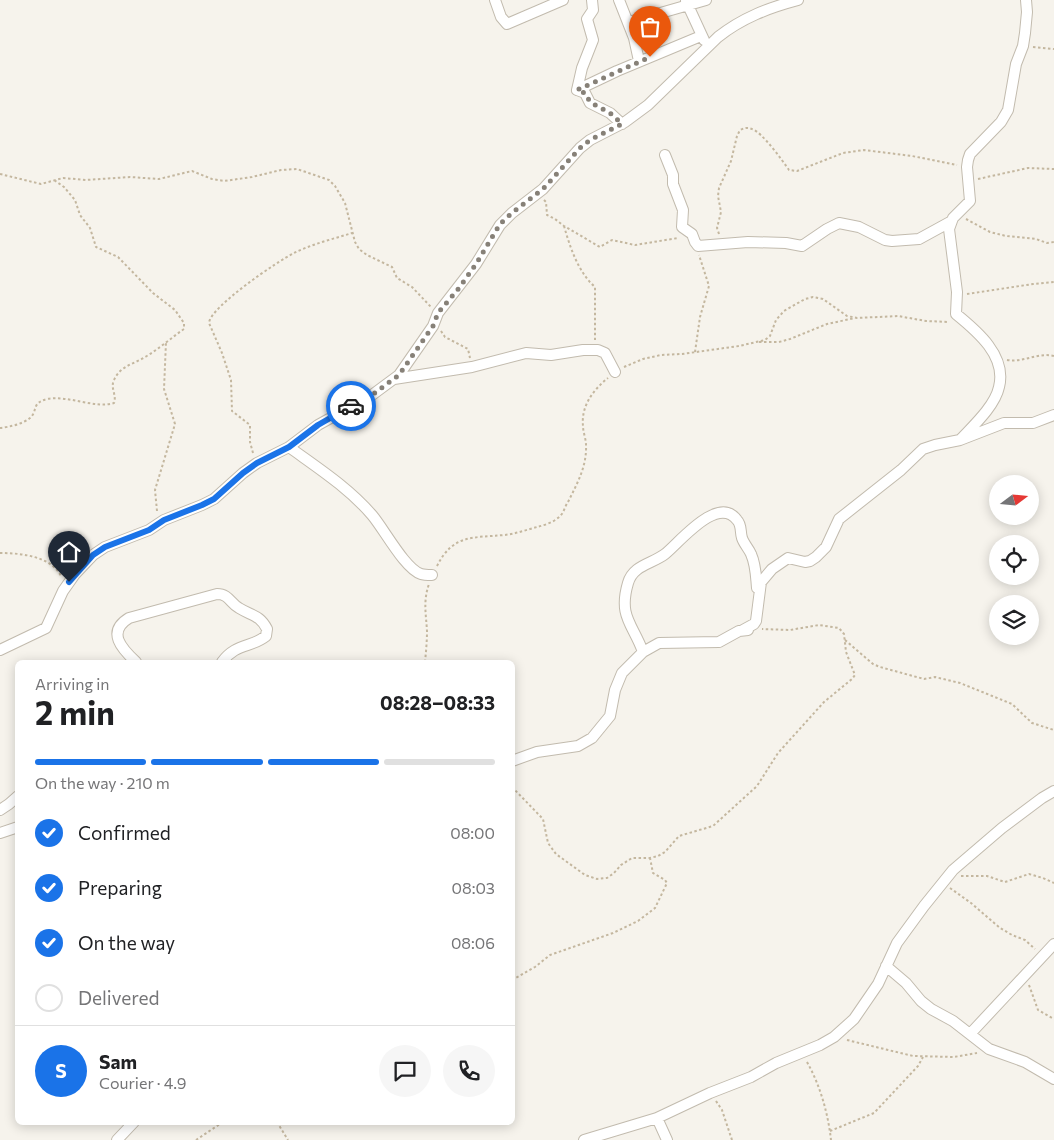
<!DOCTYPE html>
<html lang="en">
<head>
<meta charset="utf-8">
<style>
  :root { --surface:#fff; --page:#f6f6f6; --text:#202124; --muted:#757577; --line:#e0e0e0; --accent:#1a73e8 }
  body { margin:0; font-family:Commissioner,sans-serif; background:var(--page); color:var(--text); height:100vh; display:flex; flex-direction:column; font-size:19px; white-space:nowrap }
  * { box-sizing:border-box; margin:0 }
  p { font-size:16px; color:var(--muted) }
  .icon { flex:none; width:28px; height:28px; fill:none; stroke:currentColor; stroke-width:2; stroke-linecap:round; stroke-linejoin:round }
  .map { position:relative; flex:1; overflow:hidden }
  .panel { position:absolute; left:15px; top:660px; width:500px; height:465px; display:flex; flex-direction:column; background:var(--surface); border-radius:8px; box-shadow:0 2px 12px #0003 }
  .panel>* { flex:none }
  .needle { width:32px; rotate:74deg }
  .fabs { position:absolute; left:989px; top:475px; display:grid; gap:10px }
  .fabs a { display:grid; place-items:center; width:50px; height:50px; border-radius:50%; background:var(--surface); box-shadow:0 2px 12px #0003; font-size:25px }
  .pin { position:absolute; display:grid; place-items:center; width:42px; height:42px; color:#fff; margin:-51px -21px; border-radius:50% 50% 50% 0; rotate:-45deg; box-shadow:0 0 5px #0007 }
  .pin .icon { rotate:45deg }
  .courier { position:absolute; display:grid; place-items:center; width:50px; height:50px; margin:-25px; border:4px solid #1a73e8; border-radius:50%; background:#fff; color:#222; box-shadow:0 1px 6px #0007 }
  .headline em { font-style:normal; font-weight:700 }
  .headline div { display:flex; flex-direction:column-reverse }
  .headline { display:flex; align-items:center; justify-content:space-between; height:85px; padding:0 20px }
  h1 { font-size:32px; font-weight:700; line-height:38px }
  .bar { display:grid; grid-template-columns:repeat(4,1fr); gap:8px 5px; align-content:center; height:60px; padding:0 20px }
  .bar i { height:6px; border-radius:4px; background:var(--line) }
  .bar .selected { background:var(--accent) }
  .bar p { grid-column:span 4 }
  .line { display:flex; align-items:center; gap:12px; padding:0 20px; border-top:1px solid var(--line) }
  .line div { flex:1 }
  .round { display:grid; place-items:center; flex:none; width:52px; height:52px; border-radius:26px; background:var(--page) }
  ol { padding:0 20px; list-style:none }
  li { display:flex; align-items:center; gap:15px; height:55px }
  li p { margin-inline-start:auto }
  li .icon { padding:5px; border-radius:50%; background:var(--accent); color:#fff; stroke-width:4 }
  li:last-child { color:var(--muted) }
  li i { width:28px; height:28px; border:2px solid var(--line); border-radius:50% }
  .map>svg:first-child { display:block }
</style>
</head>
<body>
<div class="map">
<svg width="1054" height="1140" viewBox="0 0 1054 1140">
  <rect width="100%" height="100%" fill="#f6f3ec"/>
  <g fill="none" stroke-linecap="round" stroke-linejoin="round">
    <g stroke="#c2bbae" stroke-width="12">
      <path id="minor" d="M495,0L501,17L507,24L563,0
        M592,0L593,10L587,19L593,40L582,68L577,90L585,93L590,103L610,113L622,124
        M619,0L634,38L639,61
        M686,1L704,40
        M629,22L706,0
        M577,90L617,71L701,36
        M665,155L673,175V184L683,210L682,227L692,234L695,242L698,246L748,242L786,243L802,246L827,229L839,223L859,227L885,240L892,241L919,239L950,222
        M394,379L472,367L526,353L551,355L583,350H598L605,353L615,372
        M960,440C973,426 995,406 999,387C1007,356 977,331 956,314L957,292L949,229L953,218L970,201L967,167L968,160L970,154L1001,122L1008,110L1016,64L1023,46L1025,33L1027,12L1026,0
        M289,447C318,468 349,488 372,515C384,529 405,569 421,574C424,575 428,575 432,575
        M743,630L754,624L756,621L761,582L772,569L788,558L805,562L810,561L816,557L826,547L839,519L901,470L923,449L935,445L960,440L1004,423H1033L1054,415
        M0,650L46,628L63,591L75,574L93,555L105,547L149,530L164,520L202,505L214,499L243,473L257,463L289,447L318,425L372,395L399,375L433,326L438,313L476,264L500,225L512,213L543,189L580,148L590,140L625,122L648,105L718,37C742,18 768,8 798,0
        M643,652C633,624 618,617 628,583C633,565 652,564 665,554C679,543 718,494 737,520C742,525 740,532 742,538C744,544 749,549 751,554C756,565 756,577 757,588
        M136,662C122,649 106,632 129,618L217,594C229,594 230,603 239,608C252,616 260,615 267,629L266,636C251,648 236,643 222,662
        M512,761L537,752L578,746L592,738L610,716L615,690L622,673L643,652L659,643L719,642L739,631L748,630
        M0,810L9,804L18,796
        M0,833L18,827
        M886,966L906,983L921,1001L931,1009L953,1021L989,1049L1025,1062L1054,1079
        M970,1034L1054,944
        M657,1118L667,1140
        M117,1140L134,1122
        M584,1140L657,1118L710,1093L751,1077L776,1063L820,1045L834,1037L854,1019L878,984L897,943L924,906L953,870L1002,828L1042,798L1054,791"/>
    </g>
    <path stroke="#c4b79f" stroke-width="2" stroke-dasharray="2.5 2.5" stroke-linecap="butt" d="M1033,47L1054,49
      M0,174L41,184L63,178L86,180L130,177L159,179L192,171L212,179L224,181L252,177L281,170L297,169L329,180L335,186L345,203L355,242L359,249L367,255L392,267L397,278L412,287L431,307
      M978,179L1028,168L1054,169
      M544,200L546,202L547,215L555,219L564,226L600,247L612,240L635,245L678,238
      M966,219L990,232L1006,236L1036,239L1047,243L1054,242
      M564,226C570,247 578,272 595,287V340
      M719,234L717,228L721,212L718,196L719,188L731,161L737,136L740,130C744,128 747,127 752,129C762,132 782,160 789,170L797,171L843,153L864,150L912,156L957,165
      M967,294L1033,284L1054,282
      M441,331L445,337L468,349L470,358
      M759,342H779L790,339L827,324L855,318
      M695,352L700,317L709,286L699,255
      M1007,360C1023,363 1038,352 1054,356
      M624,367L643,359L661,355L682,354L739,346L765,340L770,336L776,320L784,311L805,299L813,297L823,299L847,316L857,318L898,316L926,321L949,322
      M0,428C9,427 23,424 30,418C38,411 31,403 47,399C69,395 95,409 114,403C117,395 110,388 114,380C120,366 134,364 145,357C159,349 171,338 184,329V323L175,310L153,293L118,257L96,247L90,228L80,215L75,200L64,187L54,180
      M253,453L250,442V425L232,411L231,380L222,353L209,323C210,307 278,261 294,253C312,244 333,239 352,233
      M157,511L155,490L175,424L164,389L166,342
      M0,553C20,553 51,556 61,576
      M437,566C453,534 473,538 504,535C515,534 526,530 537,527C545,525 555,522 561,515C564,512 565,506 568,502C577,484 587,466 586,445C586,439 583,432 583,426C581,406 593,390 608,378
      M845,640L873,664L880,667L924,679L935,677L960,683L1012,704L1032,723L1054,730
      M425,662C426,652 427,641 427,631C426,614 423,601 429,584
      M512,787L543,819L548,843L556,854L585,875L597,879L607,878L614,873L621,865L632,858H650L658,856L665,852L679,836L713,826L757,786L778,753L824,702L852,679L855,675L846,652L844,634L839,628L819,625L790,630L762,629
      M961,876H987L1005,882L1029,874L1043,878L1054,883
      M950,888L971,903L1000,928L1012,935L1025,940L1035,949
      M512,980L535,967L550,955L613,933L638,921L655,908L667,883L665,880L653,873L650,858
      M1029,985L1038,1010L1054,1019
      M847,1040L913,1056L954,1057L977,1053
      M807,1062C820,1085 828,1113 831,1140
      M716,1101L722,1110L732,1140
      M277,1122L288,1140
      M830,1131L874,1113L918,1066L923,1057
      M196,1140L223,1122"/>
    <use href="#minor" stroke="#fff" stroke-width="10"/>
  </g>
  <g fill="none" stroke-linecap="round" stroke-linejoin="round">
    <path stroke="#878178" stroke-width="5" stroke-dasharray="0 9" d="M351,406L372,395L399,375L433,326L438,313L459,288L476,264L500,224L512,213L543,189L580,148L590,140L622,124L610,113L590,102L585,93L577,90L650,57"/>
    <path stroke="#1a73e8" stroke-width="6" d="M69,582L93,555L105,547L149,530L164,520L202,505L214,499L243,473L257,463L289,447L318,425L351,406"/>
  </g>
</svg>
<div class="fabs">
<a><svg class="needle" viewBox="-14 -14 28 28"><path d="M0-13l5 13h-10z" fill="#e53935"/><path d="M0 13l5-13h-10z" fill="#757577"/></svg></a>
<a><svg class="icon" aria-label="locate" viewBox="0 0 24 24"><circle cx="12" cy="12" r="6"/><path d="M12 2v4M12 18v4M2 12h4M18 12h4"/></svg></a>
<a><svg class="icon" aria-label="layers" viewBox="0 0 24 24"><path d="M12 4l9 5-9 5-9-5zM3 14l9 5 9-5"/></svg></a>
</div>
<div class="pin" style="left:650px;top:57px;background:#ea580c"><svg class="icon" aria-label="bag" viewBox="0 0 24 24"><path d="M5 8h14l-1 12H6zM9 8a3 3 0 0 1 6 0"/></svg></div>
<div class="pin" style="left:69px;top:582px;background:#1f2937"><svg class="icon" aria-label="home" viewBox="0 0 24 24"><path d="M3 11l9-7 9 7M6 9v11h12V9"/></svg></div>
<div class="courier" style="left:351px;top:406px"><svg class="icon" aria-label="car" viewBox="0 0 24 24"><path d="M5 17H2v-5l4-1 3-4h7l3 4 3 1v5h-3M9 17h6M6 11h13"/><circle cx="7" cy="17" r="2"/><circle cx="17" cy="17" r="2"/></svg></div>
<section class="panel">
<div class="headline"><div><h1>2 min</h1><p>Arriving in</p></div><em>08:28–08:33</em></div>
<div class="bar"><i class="selected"></i><i class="selected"></i><i class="selected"></i><i></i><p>On the way · 210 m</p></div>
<ol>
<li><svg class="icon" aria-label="check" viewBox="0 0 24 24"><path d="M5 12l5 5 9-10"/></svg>Confirmed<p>08:00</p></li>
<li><svg class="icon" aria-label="check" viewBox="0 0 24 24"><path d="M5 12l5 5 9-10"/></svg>Preparing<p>08:03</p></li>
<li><svg class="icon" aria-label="check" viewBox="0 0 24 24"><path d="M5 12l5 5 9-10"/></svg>On the way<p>08:06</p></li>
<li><i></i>Delivered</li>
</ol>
<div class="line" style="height:90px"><b class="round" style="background:var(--accent);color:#fff">S</b><div><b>Sam</b><p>Courier · 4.9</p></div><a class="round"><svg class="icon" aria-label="chat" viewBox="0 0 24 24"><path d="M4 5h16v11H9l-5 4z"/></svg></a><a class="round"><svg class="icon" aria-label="phone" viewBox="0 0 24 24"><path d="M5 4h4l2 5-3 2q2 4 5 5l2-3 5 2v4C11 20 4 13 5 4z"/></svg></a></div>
</section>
</div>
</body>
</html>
